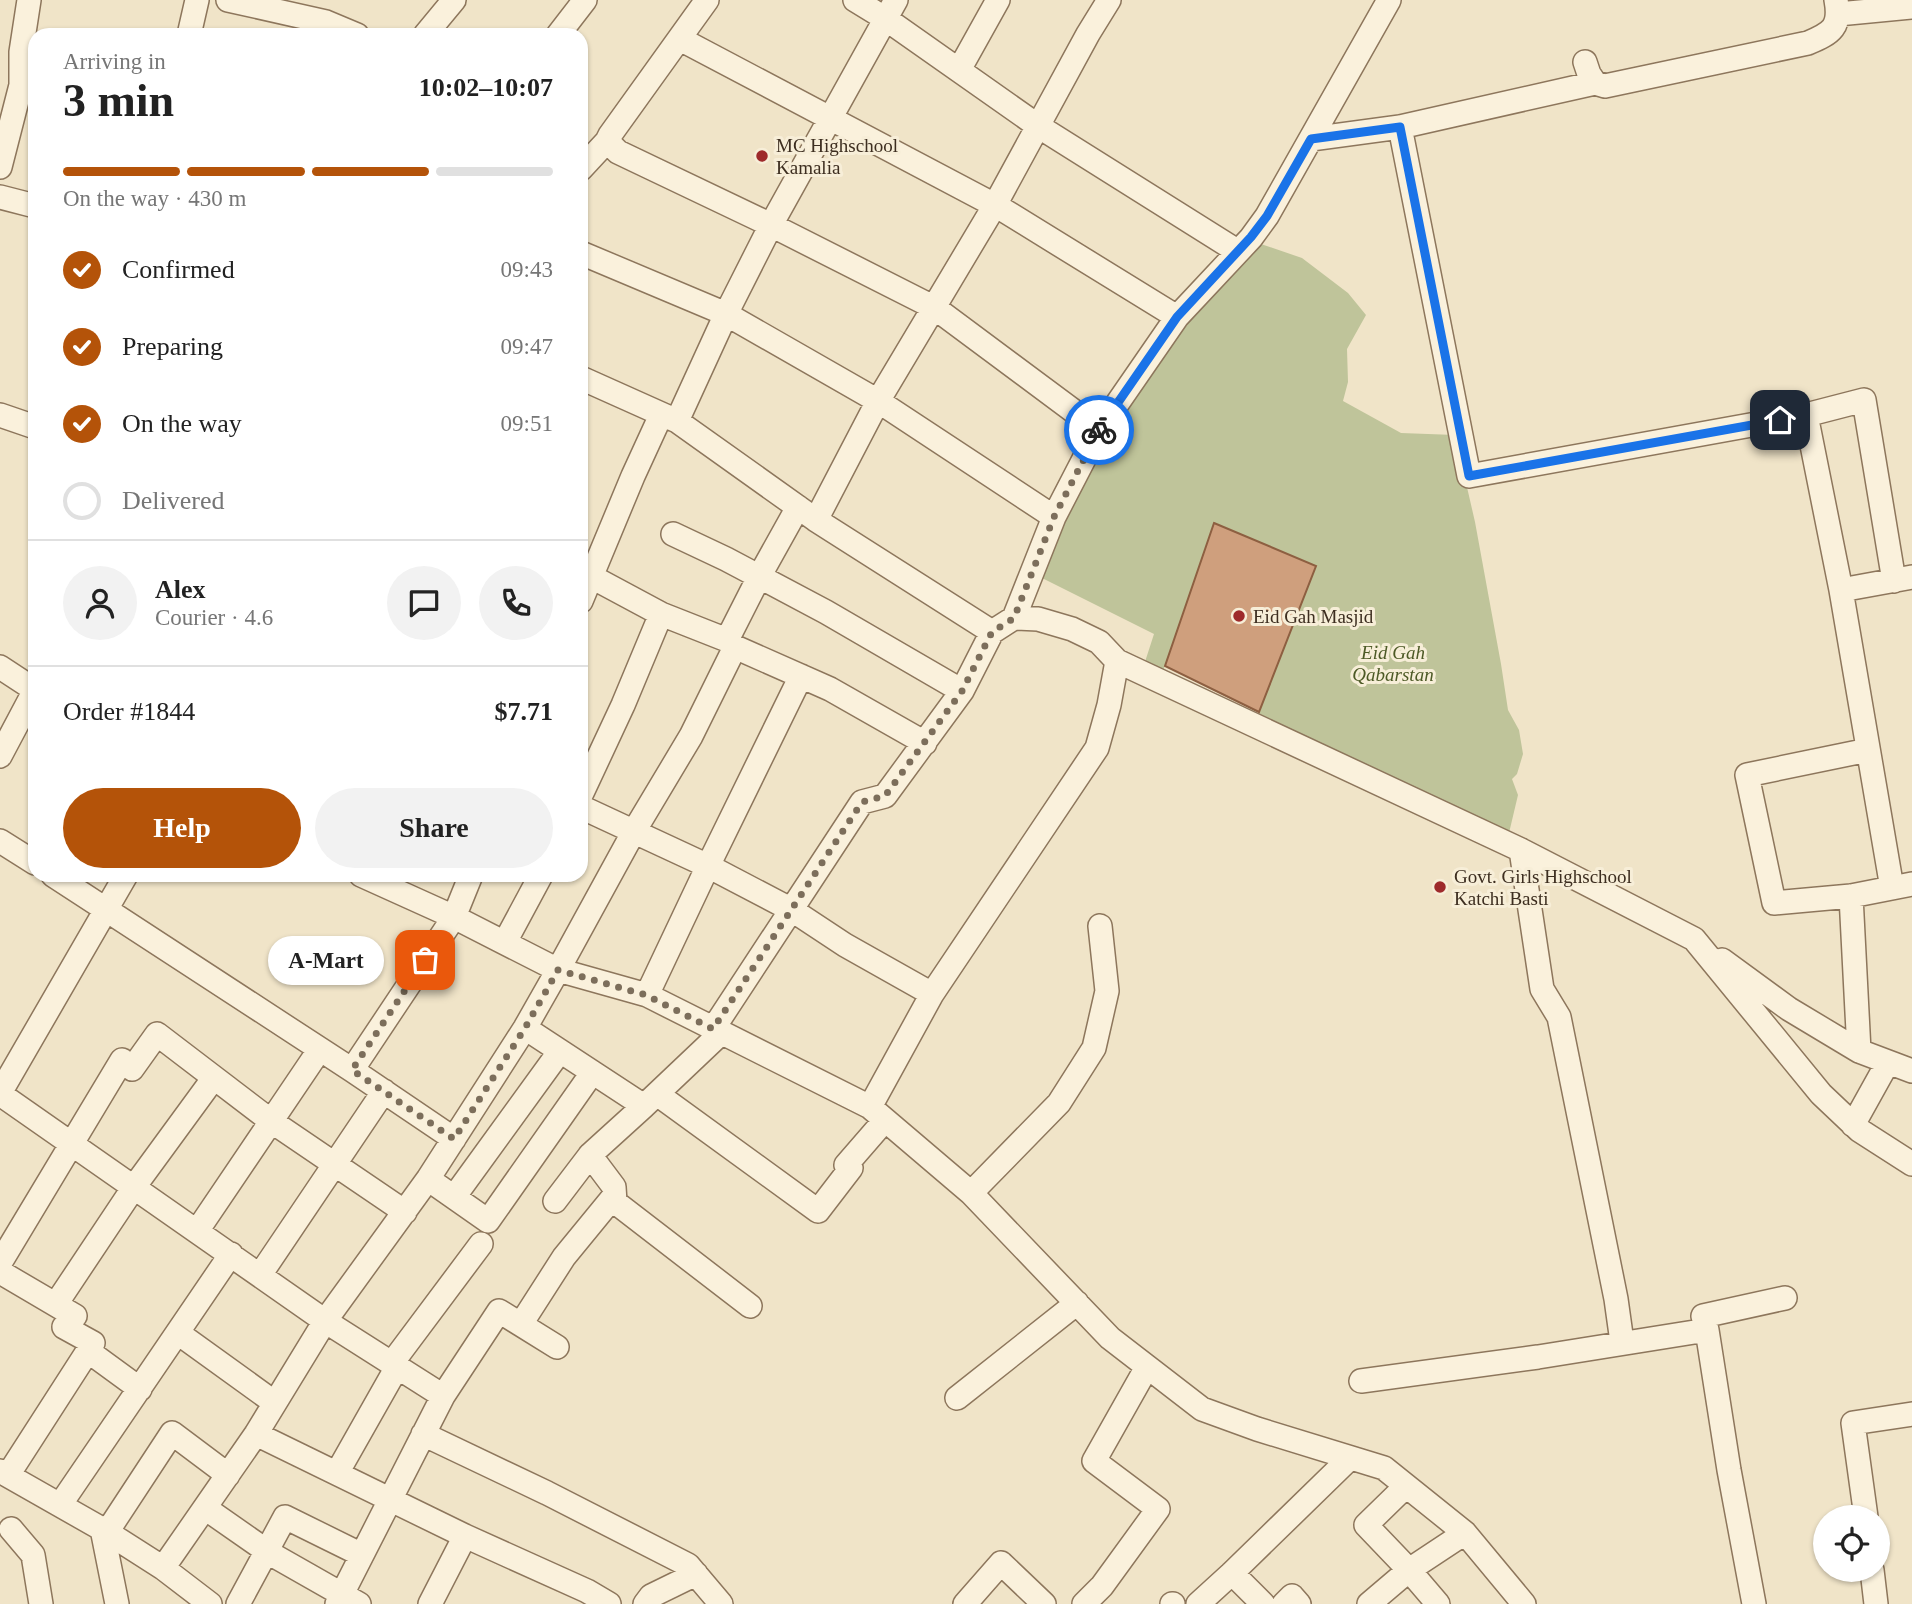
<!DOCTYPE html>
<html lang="en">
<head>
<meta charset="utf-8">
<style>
  :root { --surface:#fff; --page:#f2f2f2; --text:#222; --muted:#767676; --line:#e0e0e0; --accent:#b45309 }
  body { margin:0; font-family:"Times New Roman",serif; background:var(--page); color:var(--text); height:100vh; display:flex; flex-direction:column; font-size:26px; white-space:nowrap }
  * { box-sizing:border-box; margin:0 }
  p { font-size:23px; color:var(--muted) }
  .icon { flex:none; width:38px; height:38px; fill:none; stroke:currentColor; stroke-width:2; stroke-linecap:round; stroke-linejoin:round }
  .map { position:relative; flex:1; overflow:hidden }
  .details { position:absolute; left:28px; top:28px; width:560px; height:854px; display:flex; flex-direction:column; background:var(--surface); border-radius:21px; box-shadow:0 2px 5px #0004 }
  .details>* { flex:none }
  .buttons { position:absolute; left:1813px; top:1505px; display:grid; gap:14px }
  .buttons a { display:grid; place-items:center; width:77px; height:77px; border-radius:50%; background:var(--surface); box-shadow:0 2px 5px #0004; font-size:35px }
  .pin { position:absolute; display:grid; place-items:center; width:60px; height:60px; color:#fff; margin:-30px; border-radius:14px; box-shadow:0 4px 10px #0006 }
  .courier { position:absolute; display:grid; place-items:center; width:70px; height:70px; margin:-35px; border:5px solid #1a73e8; border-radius:50%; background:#fff; color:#222; box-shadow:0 2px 9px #0007 }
  .bubble { position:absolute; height:49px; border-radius:24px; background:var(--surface); box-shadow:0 2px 5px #0004; font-size:23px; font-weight:700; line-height:49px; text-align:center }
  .summary em { font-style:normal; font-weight:700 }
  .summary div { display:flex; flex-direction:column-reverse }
  .summary { display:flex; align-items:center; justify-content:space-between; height:119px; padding:0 35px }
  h1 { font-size:46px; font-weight:700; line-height:52px }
  .bar { display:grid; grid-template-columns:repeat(4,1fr); gap:10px 7px; align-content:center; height:84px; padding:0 35px }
  .bar i { height:9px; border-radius:5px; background:var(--line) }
  .bar .current { background:var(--accent) }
  .bar p { grid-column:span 4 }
  .line { display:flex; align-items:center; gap:18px; padding:0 35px; border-top:2px solid var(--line) }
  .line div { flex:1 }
  .round { display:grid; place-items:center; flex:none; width:74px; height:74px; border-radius:37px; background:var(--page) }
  ol { padding:0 35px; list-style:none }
  li { display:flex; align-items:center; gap:21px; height:77px }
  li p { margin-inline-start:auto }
  li .icon { padding:7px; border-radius:50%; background:var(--accent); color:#fff; stroke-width:4 }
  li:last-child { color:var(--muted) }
  li i { width:38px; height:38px; border:4px solid var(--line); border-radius:50% }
  .primary-button { display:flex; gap:14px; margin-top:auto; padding:14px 35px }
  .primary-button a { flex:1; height:80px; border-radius:42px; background:var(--accent); color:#fff; font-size:28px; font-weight:700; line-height:80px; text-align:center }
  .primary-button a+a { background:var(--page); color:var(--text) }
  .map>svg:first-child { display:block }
</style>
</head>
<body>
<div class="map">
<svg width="1912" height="1604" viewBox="0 0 1912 1604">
  <rect width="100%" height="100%" fill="#f0e4c8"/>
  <path fill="#bfc49a" d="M1252,241L1302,258L1348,293L1366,315L1347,349L1348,382L1343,401L1401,433L1455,435L1475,522L1501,664L1508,710L1519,730L1523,754L1517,774L1512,779L1518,795L1509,833L1256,718L1316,566L1214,524L1161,677L1143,668L1154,634L1042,578L1056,521L1110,423L1181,321Z"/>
  <path fill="#cf9f7d" stroke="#8d5f41" stroke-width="2" d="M1214,523L1316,566L1259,712L1165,666Z"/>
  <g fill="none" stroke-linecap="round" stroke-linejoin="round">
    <g stroke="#8d765c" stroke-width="26">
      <path id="minor" d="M228,0L326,22L357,35
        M707,0L610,135L607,141L618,152L771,225L935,308L1099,430
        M855,0L886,19L1038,126L1237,251
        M1838,14L1912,7
        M189,35L197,0
        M425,35L454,0
        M558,35L585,0
        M680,39L1000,208L1177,317
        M1585,62L1589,74L1595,83
        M959,70L998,0
        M1400,127L1469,476L1806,415L1841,590L1892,888
        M1311,139L1400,127L1595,83L1605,86L1808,43C1832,33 1841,27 1836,0
        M0,167L21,85V52L29,0
        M581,169L607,141
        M0,197L35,206
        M581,253L726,314L878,401L1054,517
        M581,378L677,421L816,520L992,632
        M0,415L35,427
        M1806,415L1864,400L1894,581
        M677,421L726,314L771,225L896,0
        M816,520L878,401L995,205L1088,34L1109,0
        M673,534L726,559L826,612L962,691
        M592,577L661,614L727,640L735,647L830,689L925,743
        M1841,590L1912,577
        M581,601L633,476L661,415
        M1014,618L1054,517L1099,430L1177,317L1251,238L1267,216L1389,0
        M727,640L759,577L798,507
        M1117,661L1521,850L1694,939L1821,1094L1859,1130L1912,1164
        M0,667L35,690
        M1868,750L1747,775L1774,903L1851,896L1912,884
        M0,756L35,690
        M581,795L623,705L661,614
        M581,807L708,866L792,910L845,945L932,994
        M0,841L35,863
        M1521,850L1542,989L1559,1017L1616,1299L1622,1342
        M53,875L352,1070L454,1139
        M361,875L454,917L558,970L647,995L870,1107
        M1851,896L1859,1051
        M505,942L541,875
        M1722,960L1789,1009L1859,1051L1912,1071
        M647,995L708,866L801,676
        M525,1028L644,1106L721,1033
        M713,1029L862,802L885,796L962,691L992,632L1014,618L1038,619L1072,629L1099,642L1117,661L1109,705L1097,748L932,994L870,1107L971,1193L1110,1338L1202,1409L1257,1429L1384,1468L1465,1533L1524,1604
        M352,1070L454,917L471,875
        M0,1093L126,875
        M0,1094L325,1321L443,1396
        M657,1094L818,1211L851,1168L846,1165L885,1120
        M644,1106L590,1155L614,1187L615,1202L750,1306
        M1853,1125L1888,1062
        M428,1179L488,1221L592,1073
        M971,1193L1059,1103L1094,1048L1107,991L1100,926
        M454,1197L560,1051
        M555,1201L590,1155
        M197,1231L320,1049
        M0,1263L122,1060L132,1069L157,1034L271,1121L405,1212
        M0,1272L75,1316L64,1327L93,1343L8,1475
        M260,1275L384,1091
        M56,1304L134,1187L213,1079
        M521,1324L564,1257L614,1196
        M1707,1330L1729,1470L1754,1604
        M178,1333L275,1403
        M88,1351L140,1389
        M392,1363L481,1244
        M1361,1381L1538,1357L1707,1330L1703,1316L1785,1298
        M957,1398L1077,1303
        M256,1434L465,1536L587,1591L609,1604
        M423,1434L547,1493L688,1565L721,1604
        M0,1471L102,1529L163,1568L210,1604
        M337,1473L397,1367
        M1406,1486L1366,1525L1409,1570L1438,1604
        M60,1505L231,1254
        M205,1508L271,1554L359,1604
        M1866,1517L1853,1423L1912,1414
        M11,1529L33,1555L41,1604
        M102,1529L117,1604
        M107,1532L172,1433L228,1475
        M163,1568L256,1434L325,1321L428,1179L525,1028L558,970L633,833L691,736L735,647
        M1872,1570L1876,1604
        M1232,1573L1263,1604
        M238,1604L285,1517L362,1555
        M337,1604L443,1396L499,1311L557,1347
        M430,1604L465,1536
        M645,1604L651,1596L696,1574
        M965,1604L1001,1563L1044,1604
        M1084,1604L1102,1586L1158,1509L1094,1461L1147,1367
        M1172,1604H1173
        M1198,1604L1232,1573L1350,1458
        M1284,1604L1292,1596L1299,1604
        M1369,1604L1409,1570L1465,1533"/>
    </g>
    <use href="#minor" stroke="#faf1dc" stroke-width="23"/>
  </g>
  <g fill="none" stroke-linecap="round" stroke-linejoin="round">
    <path stroke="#7c6e5b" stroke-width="7" stroke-dasharray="0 12.6" d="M425,960L352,1070L454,1139L525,1028L558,970L646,995L713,1029L862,802L885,796L962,691L992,632L1014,618L1054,517L1099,430"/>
    <path stroke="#1a73e8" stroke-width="9" d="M1099,430L1177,317L1251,237L1267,216L1311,139L1400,127L1469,476L1780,420"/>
  </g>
  <g fill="#9e2a2b" stroke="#f7eed8" stroke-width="2.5">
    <circle cx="762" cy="156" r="7"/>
    <circle cx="1239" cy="616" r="7"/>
    <circle cx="1440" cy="887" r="7"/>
  </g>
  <g text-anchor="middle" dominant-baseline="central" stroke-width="6" stroke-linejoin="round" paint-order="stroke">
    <g font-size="19" fill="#3d2e20" stroke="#f7eed8" text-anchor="start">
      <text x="776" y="145">MC Highschool<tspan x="776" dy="22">Kamalia</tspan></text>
      <text x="1253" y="616">Eid Gah Masjid</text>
      <text x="1454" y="876">Govt. Girls Highschool<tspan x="1454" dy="22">Katchi Basti</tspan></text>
    </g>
    <g font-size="19" font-style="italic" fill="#4d5a26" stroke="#f7eed8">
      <text x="1393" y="652">Eid Gah<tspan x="1393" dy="22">Qabarstan</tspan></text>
    </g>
  </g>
</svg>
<div class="buttons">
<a><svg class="icon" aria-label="locate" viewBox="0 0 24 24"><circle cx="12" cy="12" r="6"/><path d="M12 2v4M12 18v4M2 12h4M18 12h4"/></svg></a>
</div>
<div class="pin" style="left:425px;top:960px;background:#ea580c"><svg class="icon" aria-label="bag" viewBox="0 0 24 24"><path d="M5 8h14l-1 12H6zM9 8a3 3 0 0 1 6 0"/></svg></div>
<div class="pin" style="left:1780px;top:420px;background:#1f2937"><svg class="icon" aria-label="home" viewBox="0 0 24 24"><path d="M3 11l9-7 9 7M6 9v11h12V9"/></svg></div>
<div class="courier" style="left:1099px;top:430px"><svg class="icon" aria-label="bike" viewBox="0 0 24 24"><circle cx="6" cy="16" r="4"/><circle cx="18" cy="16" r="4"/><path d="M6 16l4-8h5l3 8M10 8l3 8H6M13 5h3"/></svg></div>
<div class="bubble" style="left:268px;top:936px;width:116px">A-Mart</div>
<section class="details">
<div class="summary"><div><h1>3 min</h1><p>Arriving in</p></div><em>10:02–10:07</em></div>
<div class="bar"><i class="current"></i><i class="current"></i><i class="current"></i><i></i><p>On the way · 430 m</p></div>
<ol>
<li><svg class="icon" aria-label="check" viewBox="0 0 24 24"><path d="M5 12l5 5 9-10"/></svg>Confirmed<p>09:43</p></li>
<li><svg class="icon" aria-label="check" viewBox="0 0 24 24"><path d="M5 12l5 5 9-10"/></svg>Preparing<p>09:47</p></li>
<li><svg class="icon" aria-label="check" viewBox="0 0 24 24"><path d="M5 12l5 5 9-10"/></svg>On the way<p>09:51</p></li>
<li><i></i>Delivered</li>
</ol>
<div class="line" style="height:126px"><a class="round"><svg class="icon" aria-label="person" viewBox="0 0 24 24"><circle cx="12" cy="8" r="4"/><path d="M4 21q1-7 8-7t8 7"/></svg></a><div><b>Alex</b><p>Courier · 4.6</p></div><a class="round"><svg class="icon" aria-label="chat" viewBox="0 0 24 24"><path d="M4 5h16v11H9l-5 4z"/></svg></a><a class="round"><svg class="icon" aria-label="phone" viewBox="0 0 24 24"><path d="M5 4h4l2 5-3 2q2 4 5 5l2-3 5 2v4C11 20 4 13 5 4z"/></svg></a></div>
<div class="line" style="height:91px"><div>Order #1844</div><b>$7.71</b></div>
<div class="primary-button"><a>Help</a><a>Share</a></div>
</section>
</div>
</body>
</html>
